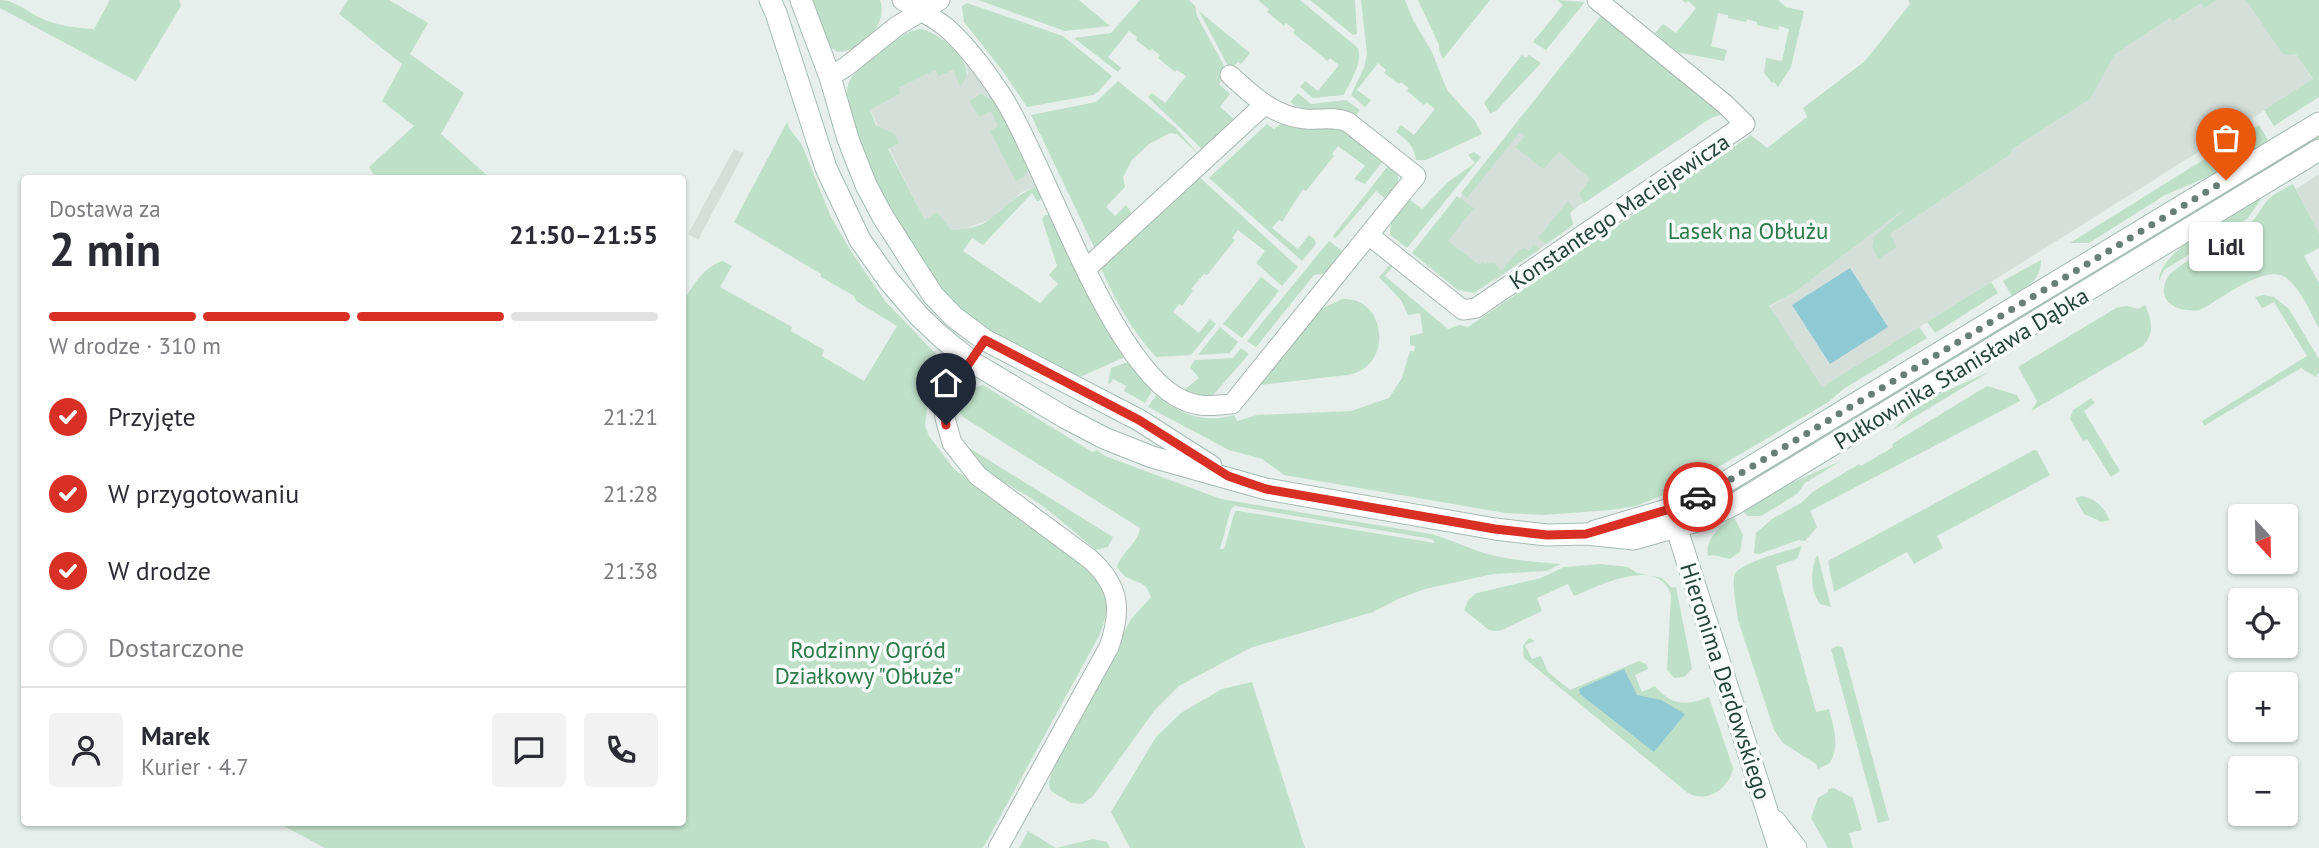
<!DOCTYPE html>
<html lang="pl">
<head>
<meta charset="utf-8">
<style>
  :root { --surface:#fff; --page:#f2f2f3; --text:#2b2b33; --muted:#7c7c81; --line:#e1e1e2; --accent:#d93025 }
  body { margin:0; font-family:"PT Sans",sans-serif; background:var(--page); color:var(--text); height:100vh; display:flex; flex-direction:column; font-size:26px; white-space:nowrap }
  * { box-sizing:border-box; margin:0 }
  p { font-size:23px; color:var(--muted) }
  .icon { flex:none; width:38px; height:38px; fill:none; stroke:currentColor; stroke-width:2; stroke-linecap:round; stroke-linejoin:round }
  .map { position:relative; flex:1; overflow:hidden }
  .panel { position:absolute; left:21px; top:175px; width:665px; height:651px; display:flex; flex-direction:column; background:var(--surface); border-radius:7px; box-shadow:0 2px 5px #0004 }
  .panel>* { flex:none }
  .needle { width:46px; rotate:158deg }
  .fabs { position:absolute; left:2228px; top:504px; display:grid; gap:14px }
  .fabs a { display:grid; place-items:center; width:70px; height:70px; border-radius:7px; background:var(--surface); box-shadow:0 2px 5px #0004; font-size:35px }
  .pin { position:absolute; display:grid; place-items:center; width:60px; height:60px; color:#fff; margin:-72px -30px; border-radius:50% 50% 50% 0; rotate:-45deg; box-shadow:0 0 7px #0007 }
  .pin .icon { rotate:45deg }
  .courier { position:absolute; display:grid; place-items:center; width:70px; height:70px; margin:-35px; border:5px solid #d93025; border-radius:50%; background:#fff; color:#222; box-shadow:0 2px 9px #0007 }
  .bubble { position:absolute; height:49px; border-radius:7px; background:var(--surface); box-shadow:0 2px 5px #0004; font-size:23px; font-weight:600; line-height:49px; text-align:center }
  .summary em { font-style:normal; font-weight:600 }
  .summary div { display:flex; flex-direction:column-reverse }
  .summary { display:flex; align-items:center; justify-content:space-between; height:119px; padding:0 28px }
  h1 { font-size:46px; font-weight:600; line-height:52px }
  .bar { display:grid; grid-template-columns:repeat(4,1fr); gap:10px 7px; align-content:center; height:84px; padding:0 28px }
  .bar i { height:9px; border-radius:5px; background:var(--line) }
  .bar .selected { background:var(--accent) }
  .bar p { grid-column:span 4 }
  .line { display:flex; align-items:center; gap:18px; padding:0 28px; border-top:2px solid var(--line) }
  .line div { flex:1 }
  .round { display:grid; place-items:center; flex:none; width:74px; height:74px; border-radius:7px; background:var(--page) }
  ol { padding:0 28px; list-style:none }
  li { display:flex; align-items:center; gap:21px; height:77px }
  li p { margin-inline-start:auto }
  li .icon { padding:7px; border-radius:50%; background:var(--accent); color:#fff; stroke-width:4 }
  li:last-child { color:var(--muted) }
  li i { width:38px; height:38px; border:4px solid var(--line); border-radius:50% }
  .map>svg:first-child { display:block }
</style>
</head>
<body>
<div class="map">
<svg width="2319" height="848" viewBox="0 0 2319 848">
  <rect width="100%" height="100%" fill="#e6efeb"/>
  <path fill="#d4dfda" d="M2128,0H2262L2313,80L1822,388L1769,307L1795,292L2069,84Z
    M1602,20L1697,128L1568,213L1572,226L1494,281L1430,235Z
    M966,63L991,94L1039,186L1022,192L990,220L963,229L950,230L925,221L870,110L900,94L898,89L935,69H953L960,85L968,74Z
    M734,149L744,153L698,240L688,234Z
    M2319,174V233L2296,189Z"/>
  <path fill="#bfe0c8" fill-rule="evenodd" d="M0,0C16,0 30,14 45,20C61,26 77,28 94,29L110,0H179L181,6L136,81L0,8Z
    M348,0H389L428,23L410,54L464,93L441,134L489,177L488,178H376L369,167L414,126L382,101L402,64L339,14Z
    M813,0H880C889,24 862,51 838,52L830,47Z
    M978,0H1079L1110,26L1065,31Z
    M1140,0H1189L1195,6L1197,16L1228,73L1219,84L1230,94L1220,107L1235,120L1203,150L1148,97L1152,93L1165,103L1186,76L1177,70L1175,72L1158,58L1160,55L1152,49L1150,51L1136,40L1137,37L1129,31L1108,57L1121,68L1118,72L1074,38L1111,33Z
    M1258,0H1300L1358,48C1363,64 1350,81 1344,95L1313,98L1300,87L1305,81L1318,91L1339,65L1330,58L1327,61L1323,57L1293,33L1295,30L1286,23L1284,26L1267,12L1269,9Z
    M1310,0H1355L1357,34L1353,35Z
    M1361,0H1405L1413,20L1432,52L1447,90L1475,121L1482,134L1426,160H1416C1415,147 1407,140 1396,132L1401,125L1414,135L1435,109L1427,103L1424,105L1407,91L1409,88L1401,82L1399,84L1384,73L1386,70L1378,63L1357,90L1371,100L1365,107L1351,95L1364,68L1367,54Z
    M1418,0H1490L1443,59L1439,50V45Z
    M1557,0L1585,2L1546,50L1533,42L1563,5Z
    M1682,0H1778L1786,7L1804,11L1791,67L1778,87L1774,82L1772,83L1764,73L1766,58L1782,61L1789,29L1779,26L1778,30L1757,25V22L1747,19L1746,22L1728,18V15L1718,13L1711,46L1727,50L1724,61L1677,52L1655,33L1663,24L1676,33L1696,8L1688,1L1686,3Z
    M1908,0H2217L2204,8L2201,3L2173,21L2170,18L2115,54L2090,99L2012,149L2011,154L1890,234L1897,247L1878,259L1872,246L1874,237L1907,207L1795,292L1769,306L1822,387L1919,327L1927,338L1845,388L1827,403L1686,486L1636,506L1611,510L1543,515L1505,513L1284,475L1262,459L1229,450L1148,407L1156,395C1179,414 1204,424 1234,415L1237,421L1257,415L1351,411L1389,398L1402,378L1410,351H1414L1415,346L1410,345V336L1423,333L1420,313L1408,315L1401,300L1379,277L1391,264L1393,266L1385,276L1448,329L1459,325L1468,327L1751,135L1767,148L1807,117L1803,108L1865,61L1910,4Z
    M2246,0H2319V97L2274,126L2264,110L2313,79L2296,54L2288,55L2282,53Z
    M967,3L1063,36L1112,76L1098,92L1093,95L1027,107L1002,70L964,22L962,6Z
    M1199,11L1250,53L1241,64L1238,62L1230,70Z
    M1603,13L1723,114L1711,118L1584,203L1579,194L1590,179L1559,152L1543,169L1515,147L1525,136L1520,132L1467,198L1461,193Z
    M922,29C940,33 983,67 960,86L953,70L938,76L935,70L899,88L900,94L870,110L876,125L895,134L899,143L888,149L925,220L937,212L951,230C962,229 979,228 989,220C1006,207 1016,194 1039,186L1042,196L1039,201H1037L1032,193L983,245L972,238L963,251L1040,303L1058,284L1049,275L1057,266L1042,219L1045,215H1049L1125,357L1080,377C1035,356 989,337 953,302C921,271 837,128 848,85C852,71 871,61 881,52C894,42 905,30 922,29Z
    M1522,55L1526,58L1529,55L1541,63L1496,111L1490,113L1484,103Z
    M1118,81L1175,127L1199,155L1177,134L1170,133L1149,144L1132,160L1123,177L1125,187L1106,207L1115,216L1126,205L1133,215L1098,248L1094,247L1031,115L1096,102Z
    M1298,93L1311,104L1346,100L1360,110L1355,116C1337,101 1309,117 1290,102Z
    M981,94L995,102L1030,166L1024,177L1016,181L990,131L998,126L991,111L979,117L969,101Z
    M1285,121L1339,124L1386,157L1365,184L1354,179L1365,166L1338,146L1332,154L1334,156L1306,191L1303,189L1282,222L1279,220L1272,228L1298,249L1309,235L1315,240L1316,244L1302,261L1209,178L1267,124L1274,129Z
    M787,122L789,128L802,145L831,217L852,253L886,302L940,358L933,394L927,408L925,426L929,436L954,469L1087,567C1111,594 1112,602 1099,636L983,848H325L278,823L682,822L683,301C693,286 704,266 723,261L732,266L720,287L792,327L791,331L824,350L822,356L864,381L897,326L856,301L854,296L821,277V274L734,222Z
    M2259,125L2268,140L2217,173L2165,195L2089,243H2070Z
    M2319,132V140L1736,493L1733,488Z
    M1474,152L1481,157L1407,248L1390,235L1391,220L1410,200L1422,209L1448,182L1475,163L1468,155Z
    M1391,162C1403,181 1399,183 1387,200L1376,191L1335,239L1333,236Z
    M1196,174L1298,267L1282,286L1256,263L1265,251L1238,230L1232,238L1235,240L1207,275L1204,274L1191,289L1193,291L1182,306L1179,304L1173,312L1199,333L1210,319L1216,324L1191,355L1156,357C1131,330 1113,297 1099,263Z
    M2293,184L2319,233V248L2304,256L2319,283V328C2310,312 2300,287 2285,277C2264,264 2220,300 2200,310C2179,313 2155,303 2167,278C2174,265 2234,236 2249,224C2257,218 2260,209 2266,202C2272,194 2284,189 2293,184Z
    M1457,196L1474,208L1448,241L1479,265L1483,262L1484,264L1493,263L1502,270L1519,250L1525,248L1529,251L1534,244L1540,249L1474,293L1458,290L1412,253Z
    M2263,196L2248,218L2164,270L2159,281C2158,250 2237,211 2263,196Z
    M1568,201L1574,209L1570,213L1573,223L1572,226L1546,244L1538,238Z
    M1329,241L1345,253L1328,273L1314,275L1256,347L1247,341Z
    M2041,260C2041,280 2028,286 2012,296L2003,281Z
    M1261,277L1279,291L1242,338L1223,324Z
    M1991,282L1998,293L1935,333L1927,322Z
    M2263,295L2274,297L2289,309L2319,359V372L2316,377L2301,368L2204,426L2202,421L2307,356L2274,302L2262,308L2255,297Z
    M1342,299C1347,299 1353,299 1359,302C1382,312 1386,349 1368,365C1362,371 1356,373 1348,375L1259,385L1321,309Z
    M2145,305C2152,320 2155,333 2143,346L2031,411L2037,402L2036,399L2018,367L2116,308L2127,306L2138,309Z
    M1220,327L1238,342L1230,353L1198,355Z
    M1241,348L1249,354L1214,394C1204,400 1194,394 1184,390L1199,378L1190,367L1195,360L1233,358Z
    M1125,363H1129L1151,387V393L1145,403L1124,391L1126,386L1113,379L1110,384L1108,383L1111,368Z
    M1989,372L1893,430L1918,405L1928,399Z
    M983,385L1092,452L1097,450L1105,456L1221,499L1431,534C1449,539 1466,547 1484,553C1508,560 1535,562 1561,564L1546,571L1493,574L1425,589L1398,599L1373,612L1250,648L1179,686L1154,711L1093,796L1083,804L1071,803L1051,791L1049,783L1054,764L1131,619L1151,597C1145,582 1144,585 1130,579C1124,577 1120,571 1117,567C1121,552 1138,544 1140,528L963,417C960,411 954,405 959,399L964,401L973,388ZM1235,506L1432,539L1435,543L1239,511H1235L1224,549H1220L1231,509Z
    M1987,386L2017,395L2020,401L1810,511L1817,527L1805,541L1799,540L1759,554L1754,553L1756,533L1772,519L1801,503L1814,491L1859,464L1861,466L1893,447L1892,444Z
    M2091,398L2095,403L2084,411L2120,471L2111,477L2087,439L2083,441L2070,419L2073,410Z
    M969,448L1113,537L1108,547L1096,550C1078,535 1060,519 1041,505C1017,487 982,476 969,448Z
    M2034,450L2037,451L2050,475L1937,536L1943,548L1914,564L1907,552L1834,592L1828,561Z
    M1841,461L1805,483L1798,493L1786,501L1761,516H1748L1743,512L1784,486Z
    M2082,496C2098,500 2102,506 2110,520L2102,522L2084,514L2075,498Z
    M1734,517L1743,535L1740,552L1730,559L1713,555L1708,556C1705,538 1720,526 1734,517Z
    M1802,546L1797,559L1776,566L1816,712L1829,709C1834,729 1840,744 1830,763L1818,769L1816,764L1783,743L1774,730L1738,620C1737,610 1731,582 1735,574C1740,562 1788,551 1802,546Z
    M1817,555L1818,556L1831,607L1820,604C1810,590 1810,571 1817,555Z
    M1601,564L1628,567L1637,573L1662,578L1672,588L1676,587L1691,663L1692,669L1684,677L1674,678L1667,670L1671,595C1658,555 1599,586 1574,596L1568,584L1537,598L1542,611L1502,630L1495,631L1489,630L1464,610L1469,599L1477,593L1541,578L1564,567Z
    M1529,638L1535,641L1525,645L1532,659L1541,656L1548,672L1570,690L1639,661L1646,664L1648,669L1635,675L1642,692L1655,686C1672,706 1685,706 1709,697L1733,768C1730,788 1707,804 1688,793L1524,658L1523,646Z
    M1838,646L1843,648L1889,820L1878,823L1831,649Z
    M1252,682L1305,848H1130L1111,812L1156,737L1181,713L1222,689Z
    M1834,788L1853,798L1862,830L1849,833L1853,848H1828L1811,818L1818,798L1828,792V789Z
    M1028,831L1056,848L1093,839L1107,842L1110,848H1019Z"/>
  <path fill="#8ec9d4" d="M1850,268L1888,327L1830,364L1792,305Z
    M1624,669L1637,695L1661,700L1685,714L1654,752L1580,694L1579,689Z"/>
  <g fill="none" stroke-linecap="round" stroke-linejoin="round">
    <g stroke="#a8b8b2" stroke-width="21">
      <path id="street" d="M902,0C916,9 934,17 947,28C969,48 988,74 1004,99C1047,168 1113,373 1185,401C1201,408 1215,405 1232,404L1416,176L1348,122C1334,116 1319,120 1305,119C1273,116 1252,95 1230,75
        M830,77L847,66L897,26L940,0
        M1370,236L1463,310L1476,308L1745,124L1726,105L1597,0
        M1086,269L1264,105
        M972,362L944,400L945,418L952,443L978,476L1090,559C1120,586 1122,610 1109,647L998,848"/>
    </g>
    <g stroke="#a4bbb3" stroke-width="23">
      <path id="secondary" d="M770,0L776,13L826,168L860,240L889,281L919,316L940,336L972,362L1064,417L1104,438L1152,457L1266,489L1495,529L1547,535L1586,534L1634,539L1704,519L1733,505L2319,150
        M801,0L830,77L848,139L866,185L883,217L933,295L954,317L985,340L1139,420L1211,466
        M1673,517L1779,848
        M1595,531L1670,509L1721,485L2319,123
        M1775,821L1796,848"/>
    </g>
    <use href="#street" stroke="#fff" stroke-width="19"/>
    <use href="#secondary" stroke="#fff" stroke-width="21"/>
  </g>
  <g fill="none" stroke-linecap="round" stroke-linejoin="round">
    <path stroke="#687f78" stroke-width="7" stroke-dasharray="0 12.6" d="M1698,497L1733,478L2226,180"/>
    <path stroke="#d93025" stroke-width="9" d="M946,425L944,400L985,340L1139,420L1228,476L1266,489L1495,529L1547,535L1586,534L1670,509L1698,497"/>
  </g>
  <g text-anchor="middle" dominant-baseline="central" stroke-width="7" stroke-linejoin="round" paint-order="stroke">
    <g font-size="23" fill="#24423a" stroke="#f7fbf9">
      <text transform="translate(1619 211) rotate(-34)">Konstantego Maciejewicza</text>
      <text transform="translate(1961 368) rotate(-31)">Pułkownika Stanisława Dąbka</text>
      <text transform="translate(1726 681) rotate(72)">Hieronima Derdowskiego</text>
    </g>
    <g font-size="23" fill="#2d7a4b" stroke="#f7fbf9">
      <text x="1748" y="230">Lasek na Obłużu</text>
      <text x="868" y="649">Rodzinny Ogród<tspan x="868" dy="26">Działkowy "Obłuże"</tspan></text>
    </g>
  </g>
</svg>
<div class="fabs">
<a><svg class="needle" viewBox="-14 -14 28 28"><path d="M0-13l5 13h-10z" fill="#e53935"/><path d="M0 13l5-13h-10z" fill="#7c7c81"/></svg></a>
<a><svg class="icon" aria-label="locate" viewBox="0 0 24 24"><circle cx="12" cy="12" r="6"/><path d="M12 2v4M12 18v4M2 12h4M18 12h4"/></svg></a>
<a>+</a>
<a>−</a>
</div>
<div class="pin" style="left:2226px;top:180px;background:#ea580c"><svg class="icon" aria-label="bag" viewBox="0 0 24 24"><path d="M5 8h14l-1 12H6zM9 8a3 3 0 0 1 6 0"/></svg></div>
<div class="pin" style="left:946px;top:425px;background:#1f2937"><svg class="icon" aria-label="home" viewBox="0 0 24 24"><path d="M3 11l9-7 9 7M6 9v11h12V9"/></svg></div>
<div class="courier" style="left:1698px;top:497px"><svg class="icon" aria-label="car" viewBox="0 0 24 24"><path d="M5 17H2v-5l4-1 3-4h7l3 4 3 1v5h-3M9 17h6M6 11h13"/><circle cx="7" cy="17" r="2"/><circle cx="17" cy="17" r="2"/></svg></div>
<div class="bubble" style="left:2189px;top:222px;width:74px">Lidl</div>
<section class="panel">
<div class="summary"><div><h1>2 min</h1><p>Dostawa za</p></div><em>21:50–21:55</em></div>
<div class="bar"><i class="selected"></i><i class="selected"></i><i class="selected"></i><i></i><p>W drodze · 310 m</p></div>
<ol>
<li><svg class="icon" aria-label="check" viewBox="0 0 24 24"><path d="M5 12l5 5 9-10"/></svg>Przyjęte<p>21:21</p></li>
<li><svg class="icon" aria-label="check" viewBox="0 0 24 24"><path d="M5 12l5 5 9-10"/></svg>W przygotowaniu<p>21:28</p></li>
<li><svg class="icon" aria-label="check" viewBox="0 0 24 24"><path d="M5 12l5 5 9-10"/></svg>W drodze<p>21:38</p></li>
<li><i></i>Dostarczone</li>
</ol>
<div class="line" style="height:126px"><a class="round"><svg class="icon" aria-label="person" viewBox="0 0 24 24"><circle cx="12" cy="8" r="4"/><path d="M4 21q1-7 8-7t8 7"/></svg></a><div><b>Marek</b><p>Kurier · 4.7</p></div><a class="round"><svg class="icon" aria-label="chat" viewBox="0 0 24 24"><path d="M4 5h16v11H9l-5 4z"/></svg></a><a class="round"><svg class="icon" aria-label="phone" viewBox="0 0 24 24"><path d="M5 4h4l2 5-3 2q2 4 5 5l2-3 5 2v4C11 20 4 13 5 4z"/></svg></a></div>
</section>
</div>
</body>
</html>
